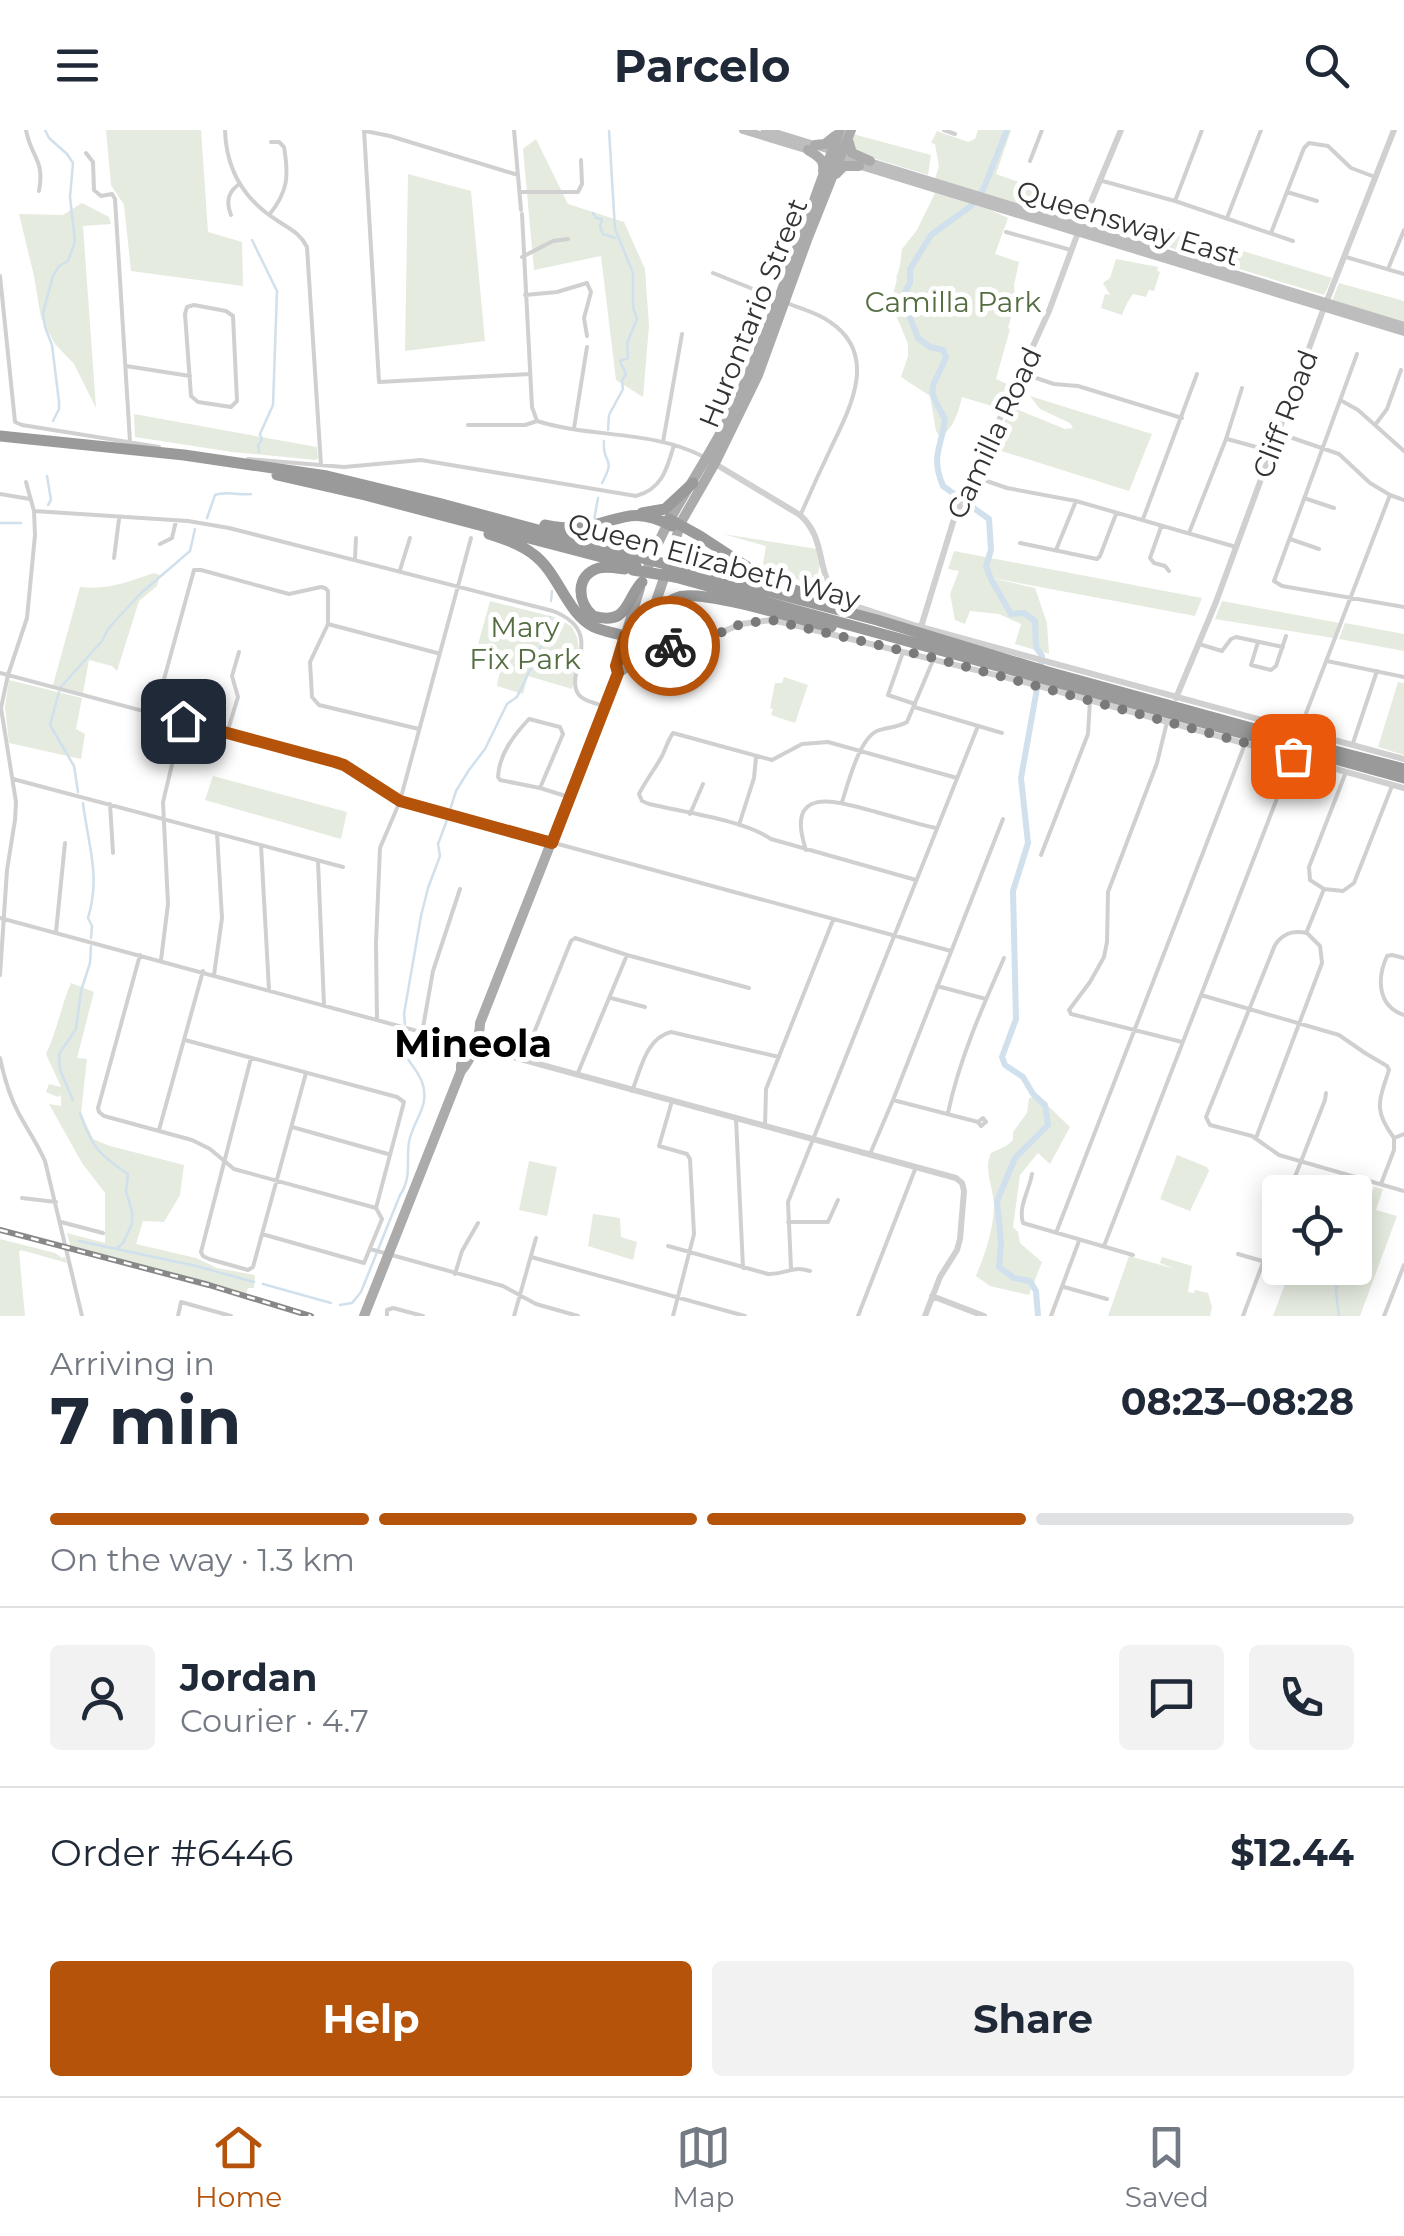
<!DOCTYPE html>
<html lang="en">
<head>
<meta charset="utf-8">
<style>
  :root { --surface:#fff; --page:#f2f2f3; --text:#1f2937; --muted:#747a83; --line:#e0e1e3; --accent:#b45309 }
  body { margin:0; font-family:Montserrat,sans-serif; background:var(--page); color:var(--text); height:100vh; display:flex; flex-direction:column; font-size:38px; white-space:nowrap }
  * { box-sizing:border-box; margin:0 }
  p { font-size:32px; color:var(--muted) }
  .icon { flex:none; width:55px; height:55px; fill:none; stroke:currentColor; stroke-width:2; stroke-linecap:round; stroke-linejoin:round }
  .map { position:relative; height:1186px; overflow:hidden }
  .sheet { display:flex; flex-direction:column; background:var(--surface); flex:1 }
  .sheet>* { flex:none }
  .buttons { position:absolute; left:1262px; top:1045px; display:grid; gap:20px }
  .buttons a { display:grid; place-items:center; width:110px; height:110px; border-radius:10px; background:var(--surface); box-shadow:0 5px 25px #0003; font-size:50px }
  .pin { position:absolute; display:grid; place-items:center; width:85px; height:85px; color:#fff; margin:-42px; border-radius:20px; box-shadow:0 5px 15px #0006 }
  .courier { position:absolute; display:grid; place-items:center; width:100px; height:100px; margin:-50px; border:8px solid #b45309; border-radius:50%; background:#fff; color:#222; box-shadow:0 2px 12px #0007 }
  .overview em { font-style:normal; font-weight:700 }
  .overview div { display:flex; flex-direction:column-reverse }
  .overview { display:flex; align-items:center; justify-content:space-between; height:170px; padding:0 50px }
  h1 { font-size:65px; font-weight:700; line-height:75px }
  .bar { display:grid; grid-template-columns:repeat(4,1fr); gap:15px 10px; align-content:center; height:120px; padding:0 50px }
  .bar i { height:12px; border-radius:8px; background:var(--line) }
  .bar .on { background:var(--accent) }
  .bar p { grid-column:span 4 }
  .line { display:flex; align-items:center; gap:25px; padding:0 50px; border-top:2px solid var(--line) }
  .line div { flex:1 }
  .round { display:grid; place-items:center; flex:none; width:105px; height:105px; border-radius:10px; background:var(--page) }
  .action { display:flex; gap:20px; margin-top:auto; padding:20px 50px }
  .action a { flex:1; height:115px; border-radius:10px; background:var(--accent); color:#fff; font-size:40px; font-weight:700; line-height:115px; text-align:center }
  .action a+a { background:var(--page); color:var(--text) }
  header { display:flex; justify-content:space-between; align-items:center; height:130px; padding:0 50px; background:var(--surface); font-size:45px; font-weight:700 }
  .tabs { display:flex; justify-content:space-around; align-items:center; height:140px; border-top:2px solid var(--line); background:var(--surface); font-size:28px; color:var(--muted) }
  .tabs a { display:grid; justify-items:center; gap:5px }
  .tabs .on { color:var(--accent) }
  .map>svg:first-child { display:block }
</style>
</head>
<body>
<header><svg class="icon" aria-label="menu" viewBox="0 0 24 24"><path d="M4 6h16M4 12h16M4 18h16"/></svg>Parcelo<svg class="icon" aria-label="search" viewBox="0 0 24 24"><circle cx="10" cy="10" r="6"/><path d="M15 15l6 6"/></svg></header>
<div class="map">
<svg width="1404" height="1186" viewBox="0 0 1404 1186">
  <rect width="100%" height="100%" fill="#fff"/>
  <path fill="#e5ebdf" d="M106,0H201L208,102L242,112L243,156L131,141L124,75L111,55Z
    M978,0H1011L996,44L1084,75L1077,93L935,49L939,36L935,14L931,13L937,1L968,12L975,9Z
    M853,4L931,25L928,45L857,23L851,10Z
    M536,9L568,74L624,92L645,139L649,196L643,267L616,250L601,126L534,140L523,19Z
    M408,44L471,61L485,211L405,221Z
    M935,63L988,79L1008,88L995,124L1019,132L1014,155L1015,167L1043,178L1041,187L1010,178L1009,183L1012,184L1008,198L1010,199L996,249L1009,255L998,278L962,267C958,284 954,297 940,308L936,301L930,266L901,247L908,226V214L891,173L897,149L896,148L900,136L902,119L917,100Z
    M82,73L109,87L111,94L83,96L96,278L74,234L55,214L41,188L34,146L19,84L63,85Z
    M1097,77L1332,148L1324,165L1090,93Z
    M1116,129L1158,137L1157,141L1160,142L1154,161L1149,160L1146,167L1133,164L1126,175L1122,185L1101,178L1105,164L1110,165L1103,153L1110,148Z
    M1339,153L1404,171V193L1332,171Z
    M1030,266L1152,304L1129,361L992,318L1011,277L1065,299L1073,298L1070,293L1040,279Z
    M134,284L317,317L318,328L316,330L232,322L135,307Z
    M723,404L817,419L820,434L815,457L763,434L766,416Z
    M954,421L1202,468L1195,486L987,447L1035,458L1047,493L1049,524L1015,514L1021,494L999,484L970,481L965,494L955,490L950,464L959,441L948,439Z
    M154,443L160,445L157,456L139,471L117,541L112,536L89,530L83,563L53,555L80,457C109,460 127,452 154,443Z
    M490,471L558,488L572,497L577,507L580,526L572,559L528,546L523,564L497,556L501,535L474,529Z
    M1222,471L1339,493L1333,508L1215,489Z
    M1345,493L1404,504V521L1339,509Z
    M784,547L808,555L795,593L771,585L773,579L770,578L775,553H782Z
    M9,550L82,568L76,599L85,604L81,629L9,613L5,577Z
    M1398,552L1404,553V625L1378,617Z
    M213,646L347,682L341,709L205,670Z
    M71,853L94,862L77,928L87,929L81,983L93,1009L110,1016L184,1035L180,1065L164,1092L143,1091L136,1114L196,1128L217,1138L255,1145L254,1158H248L246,1164L71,1118L67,1103L105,1113V1063L82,1033L49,974L61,976V965L58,967L46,962L49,954L61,957L46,924C57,901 61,876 71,853Z
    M1039,967L1070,997L1050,1034L1038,1023L1020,1045L1013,1097L1018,1102L1020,1113L1042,1132L1029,1165L990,1156L976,1146C985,1124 993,1101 994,1077C994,1058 983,1039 991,1023L1006,1016L1013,1010V1002L1027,983L1029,968Z
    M1177,1025L1207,1037L1209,1041L1190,1081L1160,1069Z
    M529,1031L557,1037L547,1086L519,1080Z
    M1374,1057L1383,1059L1376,1080L1397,1086L1360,1186H1273L1291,1138H1355V1074L1366,1077Z
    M593,1084L620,1088L621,1107L637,1112L633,1130L588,1116Z
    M0,1109L55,1123L62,1128L65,1127L67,1133L21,1120L19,1122L25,1186H0Z
    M1129,1126L1175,1139L1160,1133L1162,1127L1192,1136L1188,1162L1194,1163L1195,1160L1208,1163L1212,1177L1210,1186H1108Z"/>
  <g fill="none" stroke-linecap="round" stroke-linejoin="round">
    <path stroke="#d0e0ec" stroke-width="2.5" d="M45,0L49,8L67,24L73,33L70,67L75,111L68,131L59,136L53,146L43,183L45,197L52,215L59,272V279L53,291
      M593,83L596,88L602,89L600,97L603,104L615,108
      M252,110L277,161L273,275L260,304L262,310L258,315L259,322
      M608,300L609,285L623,259L622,251L626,244L620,231L628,228L627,213L637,189L633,177V143L615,99L609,0
      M47,346L51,370L48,375
      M602,353C617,325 602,336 604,311
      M207,388L215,365C226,360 239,366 251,364
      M594,390L598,368
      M0,393H21
      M551,471L552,461
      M60,558L102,511L108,499L140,464L190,421L195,399
      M59,562L50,595L74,636L78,662
      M83,673C88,715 101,746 88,788L92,796L91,808
      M449,683L456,661L469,640L485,619L507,574L517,567L542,515L550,487
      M405,894L404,884L421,786L428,758L440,726L438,714L447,690
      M73,970L60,940L59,924L76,899L81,861L90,833L91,816
      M80,983C92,1017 98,1024 128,1044L126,1062L132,1081V1094L123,1113L116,1119
      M79,1111L196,1136L254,1152
      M263,1154L331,1173
      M340,1175L352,1173L361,1162L400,1065C412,1048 406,1030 409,1012C413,990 431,976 422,952C415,933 398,926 402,903
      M1339,1186L1336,1161L1339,1138"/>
    <path stroke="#d0e0ec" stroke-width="6" d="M1007,0L983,60L971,76L931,105L910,139V153L905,162V175L918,208L930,217L943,220L946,227C933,261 924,253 945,289C942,317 930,325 943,356L989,389L991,420L986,436L991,449L1011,484L1024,483L1035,491L1036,517L1042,526L1041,535
      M1038,1186L1036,1161L1030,1151L1014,1148L999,1137L1001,1113L997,1071L1015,1028L1048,995L1045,975L1033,964L1023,947L1005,935L1002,927L1016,889L1013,761L1028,713L1021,648L1038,553"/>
    <path stroke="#d0d0d0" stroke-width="4" d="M26,0C31,28 45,29 39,61
      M225,0C226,39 244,70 278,91C290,99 300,103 307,117L321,335
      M364,0L379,252L530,244
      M514,0L521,80
      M944,0L955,4
      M365,1L390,6L518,45
      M86,23L93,32L94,60L101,66L112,64L115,69L130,312
      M1030,31L1042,0
      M1099,50L1175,71L1293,111
      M520,62H578L582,54L581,30
      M1287,62L1317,71
      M1175,71L1202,0
      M522,84L532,277L537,291
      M231,85C226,73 227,63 238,55
      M269,85C288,62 289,46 284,17L279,12H271
      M1227,88L1261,0
      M1006,102L1071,120
      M1271,103L1304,18L1309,13L1328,16L1351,38L1375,47
      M522,127L553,111L568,109
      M1346,127L1404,144
      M1388,139L1404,100
      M713,143L778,169
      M0,146L15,292L22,295L159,317
      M525,165L557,162L587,153L591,162L584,188L587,206
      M787,173C801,179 818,183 830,192C880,225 849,280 830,320C820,341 810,363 801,384
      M194,175L226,181L233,186L237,271L231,277L198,272L191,266L185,184L187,177Z
      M1357,224L1274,451L1282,456L1404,477
      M126,236L190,246
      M1021,243L1054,254L1078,256L1182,288
      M1342,271L1358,280L1404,321
      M468,295H525L537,291C590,308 652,300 702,326
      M1375,295L1387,279L1401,240
      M574,298L587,217
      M1278,303L1339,324L1370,353L1390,365L1404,370
      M1227,309L1271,321
      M663,312L682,204
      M248,329L344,337L421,330L636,366C662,359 667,339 674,315
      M975,347L1007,358L1076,371L1236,417
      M0,364L30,369
      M1304,368L1334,378
      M34,381L188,391L229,398L553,481C609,503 562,543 579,565C584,571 594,573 601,575
      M1143,389L1197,244
      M1161,397L1150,428L1154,433L1165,436L1169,441
      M1189,403L1226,309L1242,258
      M1290,409L1319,419
      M1020,413L1097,429L1100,426L1116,384
      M160,414L172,408L176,391
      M1056,420L1076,371
      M114,428L119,389
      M355,428L356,408
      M400,440L410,408
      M1258,512L1251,535L1271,540L1276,536L1286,506
      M1199,514L1222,521L1231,509L1236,507L1283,517
      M903,522L888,565L915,574
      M1327,531L1404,547
      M0,543L335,632L400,671L951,821
      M914,577L1002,603
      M155,582L194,440H201L289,464L321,457L325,458L328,461V494
      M1167,592L1157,633L1108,762L1107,812L1104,827L1090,852L1069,880L1071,884L1182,912
      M419,599L319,575L312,567L310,532L328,494L437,523
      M1300,599L1390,365
      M227,603L238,567L232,546L239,522
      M1353,613L1377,541
      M1346,642L1309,737L1310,750L1324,759L1343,761L1354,753L1392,656
      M13,649L343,737
      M540,658L563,604L560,597L529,589C514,605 499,624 498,647L500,650L540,658L569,667
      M842,672C848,654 859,609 877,601C887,597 897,598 907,592L934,528
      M110,674L113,723
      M690,684L703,654
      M739,695L754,648L756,627
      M261,715L269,860
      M806,720C784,654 837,671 876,682C896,687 916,694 936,698
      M1041,725L1088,604L1090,570
      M318,731L324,875
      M916,750L771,709C744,690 683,682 649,674L642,671L639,664C646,650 655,639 662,626C666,618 668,610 673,603L772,630L802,614L828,612L957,648
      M0,788L469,915
      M1307,801L1324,759
      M56,802L65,713
      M1307,803C1293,800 1283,803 1275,815L1206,987L1210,995L1252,1006L1279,1025L1404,1061
      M140,825L98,978L99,982L104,986L192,1010L210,1019L234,1039L376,1078
      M1404,828L1392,825L1387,826C1377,848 1377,876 1404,885
      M161,830L168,774L163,672L182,593
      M0,845L7,740L15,690L16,672L1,578L8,545L27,488L35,405L34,381L26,352
      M214,845L222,788L217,703
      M937,856L986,869
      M1201,865L1339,905L1365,923L1387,936L1389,940C1379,971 1373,980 1394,1008
      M611,868L645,877
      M377,890L376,813L380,718L400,671L471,408
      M422,903L433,841L460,759
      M185,910L397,967L404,972L376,1078L382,1089L364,1133L262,1104
      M0,928C4,947 9,965 18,982C27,999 37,1013 45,1031L82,1186
      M251,928L201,1122L203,1126L209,1129L248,1140L253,1137L306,943
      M523,930L571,811L575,808L627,825L749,858
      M577,945L627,825
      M632,961C641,939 646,908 671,902L779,927
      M893,970L978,992L983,988L986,992L981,996L978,992
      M672,971L659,1016L687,1024L690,1029L694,1104L673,1186
      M948,983C959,930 982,878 1004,828
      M736,989L743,1138
      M292,997L388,1024
      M765,997L766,959L833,790
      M159,1000L203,841
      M1256,1008L1322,833L1320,816L1307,803
      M1394,1008L1404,1004
      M870,1024L893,970L1003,689
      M1032,1044C1029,1061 1018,1077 1023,1093L1133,1125
      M1381,1054L1394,1020V1008
      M1289,1062L1325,970L1326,963
      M22,1068L56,1072
      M61,1092L103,1103
      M788,1092H828L838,1070
      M1056,1103L1245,614
      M668,1116L768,1144C786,1145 790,1135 810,1141
      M1104,1116L1293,627
      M370,1119L503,1156L536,1174L578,1186
      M1238,1124L1262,1131
      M531,1127L745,1186
      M791,1138L788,1072L978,596
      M455,1144L462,1121L478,1093
      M1064,1157L1107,1169
      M178,1186L181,1172L231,1186
      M387,1186V1180L393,1178L423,1186
      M514,1186L536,1108
      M858,1186L916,1037
      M1051,1186L1079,1111
      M1243,1186L1280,1087
      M1384,1186L1404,1135"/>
    <path stroke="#d0d0d0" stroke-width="6" d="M712,332L800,385C831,413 811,448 846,473L917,496L1404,629
      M921,497L954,389L1049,181L1076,108L1121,0
      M636,509L681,517L694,514L741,494L771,490L790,494L1032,554L1404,658
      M1176,568L1216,472L1322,183L1394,0
      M469,915L956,1048L962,1053L964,1061L960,1109L957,1120L940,1147L925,1186
      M932,1166L984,1186"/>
    <path stroke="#bdbdbd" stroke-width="8" d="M743,0L812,21
      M765,0L1404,196
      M835,28L1404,202"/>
    <path stroke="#ababab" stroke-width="10" d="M848,10L852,23L870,31
      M815,15L825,14L835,6
      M808,20C817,26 825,29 823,41
      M836,44L844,36H859
      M648,437C669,381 706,335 732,281C775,191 804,93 840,0
      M618,543L616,536L640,458
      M461,941C471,929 480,909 480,893L618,543L624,539L638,502L655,474L670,431L680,394L715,333L758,245L807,110L851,0
      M364,1186L461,941V935"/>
    <path stroke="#9a9a9a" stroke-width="11" d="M0,306L184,325L327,346L438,373L638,427
      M277,345L365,365L636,436
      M642,383L665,379L693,353
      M669,389L700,406L761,446L807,465
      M545,395C556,397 566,399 577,398C617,394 629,373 672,396
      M489,404C504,409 520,414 533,424C559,443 566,483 594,497C603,501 615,503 625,506
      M677,437L877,490L1048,542L1255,599
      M625,439C617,438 607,436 599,438C575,445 577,472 593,486C628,496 625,471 642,452
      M675,447L1404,648
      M638,502C649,490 662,472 679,467C703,459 801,490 831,497
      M1331,620L1404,639"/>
    <g stroke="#888" stroke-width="6">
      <path id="rail" d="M0,1100L209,1155L311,1186"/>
    </g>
    <use href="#rail" stroke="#fff" stroke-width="2.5" stroke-dasharray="8" stroke-linecap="butt"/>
    <path stroke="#9a9a9a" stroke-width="11" d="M638,427L677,437
      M633,440L675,447"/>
  </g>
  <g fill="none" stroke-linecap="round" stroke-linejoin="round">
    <path stroke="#7a7a7a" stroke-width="10" stroke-dasharray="0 18" d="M670,516L694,514L741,494L771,490L934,528L1293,626"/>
    <path stroke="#b45309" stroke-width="12" d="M183,591L335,632L344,635L400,671L552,713L618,543L616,536L625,506L670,516"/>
  </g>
  <g text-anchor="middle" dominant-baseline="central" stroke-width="10" stroke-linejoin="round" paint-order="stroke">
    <g font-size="28" fill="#333" stroke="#fff">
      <text transform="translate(1128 93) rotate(17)">Queensway East</text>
      <text transform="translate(753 183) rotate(-68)">Hurontario Street</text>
      <text transform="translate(1285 284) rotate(-69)">Cliff Road</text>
      <text transform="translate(994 303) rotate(-65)">Camilla Road</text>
      <text transform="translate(714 431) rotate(15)">Queen Elizabeth Way</text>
    </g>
    <g font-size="28" fill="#546d41" stroke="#fff">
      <text x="953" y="172">Camilla Park</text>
      <text x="525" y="497">Mary<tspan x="525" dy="32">Fix Park</tspan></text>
    </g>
    <g font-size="38" font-weight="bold" fill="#000" stroke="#fff">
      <text x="473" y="913">Mineola</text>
    </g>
  </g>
</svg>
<div class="buttons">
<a><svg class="icon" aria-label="locate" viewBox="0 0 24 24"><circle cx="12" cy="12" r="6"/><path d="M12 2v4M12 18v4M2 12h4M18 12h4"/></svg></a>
</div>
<div class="pin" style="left:1293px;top:626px;background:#ea580c"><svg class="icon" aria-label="bag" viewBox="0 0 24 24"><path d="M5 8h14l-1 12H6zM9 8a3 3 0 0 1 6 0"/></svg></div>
<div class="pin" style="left:183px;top:591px;background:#1f2937"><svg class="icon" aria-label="home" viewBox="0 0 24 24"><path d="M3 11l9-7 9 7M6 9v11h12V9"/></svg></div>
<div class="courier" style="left:670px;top:516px"><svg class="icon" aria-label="bike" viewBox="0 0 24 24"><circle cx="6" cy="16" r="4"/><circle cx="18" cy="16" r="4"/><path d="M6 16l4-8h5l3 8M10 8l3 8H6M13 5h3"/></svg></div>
</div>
<section class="sheet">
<div class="overview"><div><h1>7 min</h1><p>Arriving in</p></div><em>08:23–08:28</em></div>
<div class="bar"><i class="on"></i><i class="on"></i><i class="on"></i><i></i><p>On the way · 1.3 km</p></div>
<div class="line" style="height:180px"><a class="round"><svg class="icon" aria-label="person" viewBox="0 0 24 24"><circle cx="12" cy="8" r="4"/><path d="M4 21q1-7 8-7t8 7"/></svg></a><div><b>Jordan</b><p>Courier · 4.7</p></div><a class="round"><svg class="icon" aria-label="chat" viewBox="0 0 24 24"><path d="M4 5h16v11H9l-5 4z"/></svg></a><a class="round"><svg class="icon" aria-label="phone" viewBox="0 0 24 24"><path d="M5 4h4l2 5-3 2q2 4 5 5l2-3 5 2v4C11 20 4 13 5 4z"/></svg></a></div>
<div class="line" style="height:130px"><div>Order #6446</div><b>$12.44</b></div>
<div class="action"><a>Help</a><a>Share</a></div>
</section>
<nav class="tabs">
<a class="on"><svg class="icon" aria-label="home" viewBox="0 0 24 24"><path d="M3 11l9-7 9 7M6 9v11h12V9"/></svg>Home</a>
<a><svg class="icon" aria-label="map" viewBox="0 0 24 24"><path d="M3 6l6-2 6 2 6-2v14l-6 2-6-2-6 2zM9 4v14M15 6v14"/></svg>Map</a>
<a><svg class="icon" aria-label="saved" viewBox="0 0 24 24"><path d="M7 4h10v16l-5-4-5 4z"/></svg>Saved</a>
</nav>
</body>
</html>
